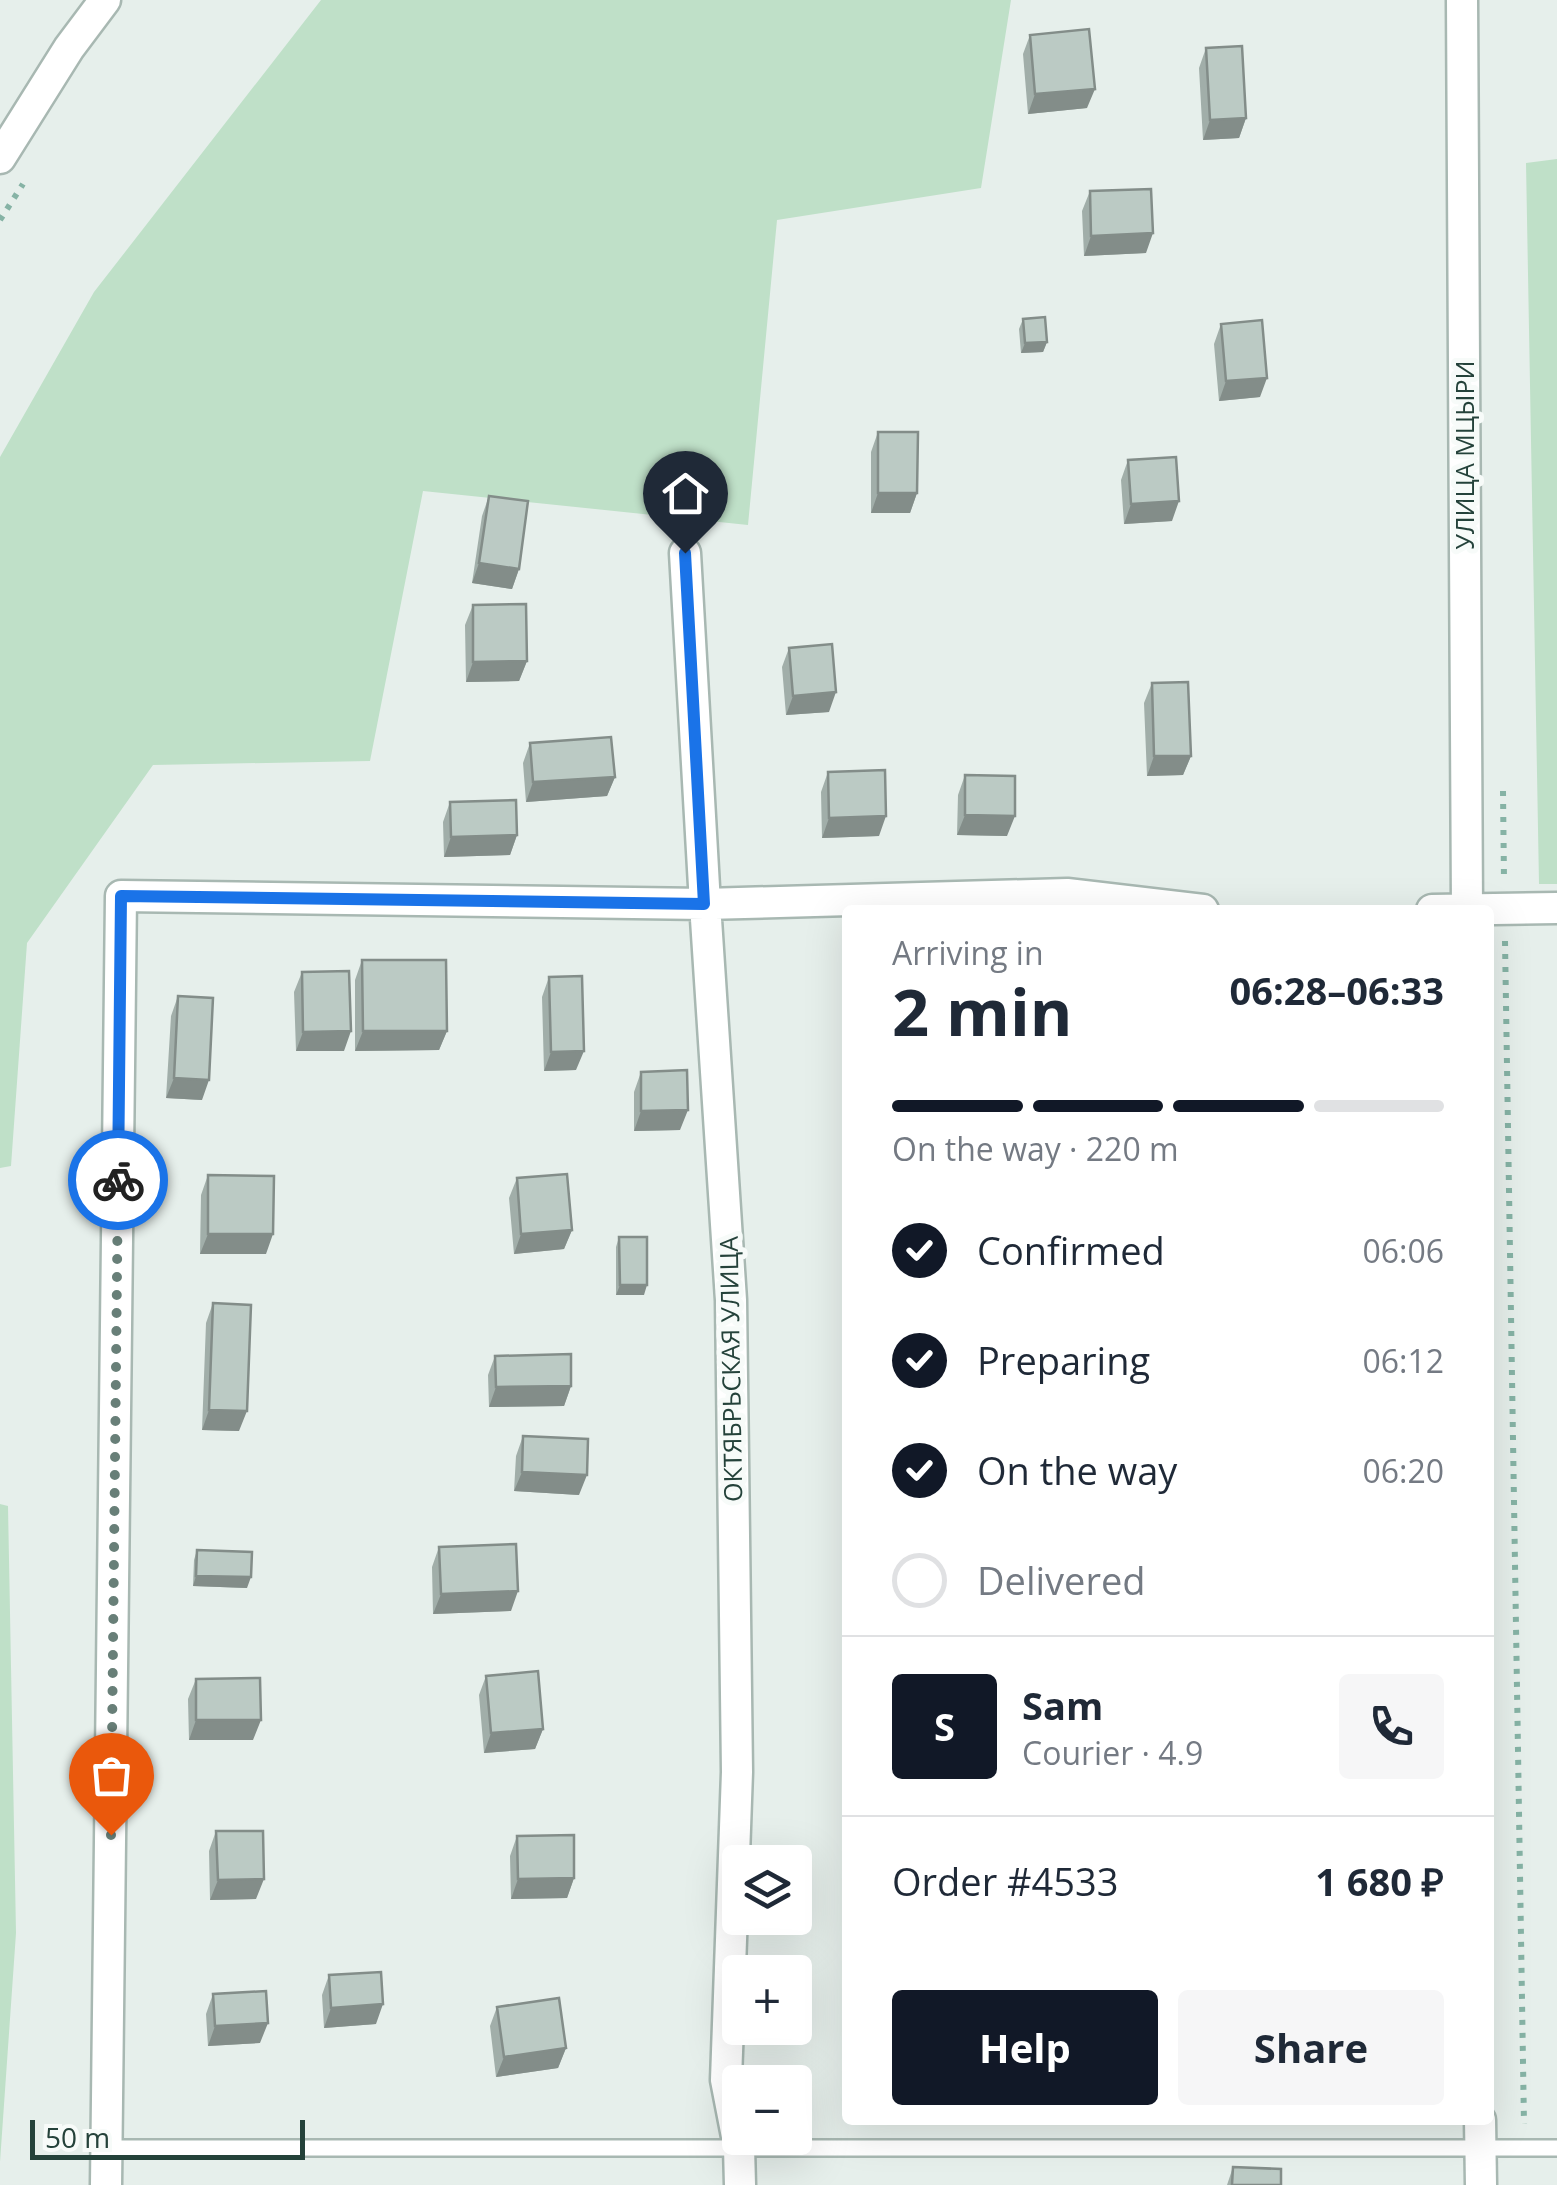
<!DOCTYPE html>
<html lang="en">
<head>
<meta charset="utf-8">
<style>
  :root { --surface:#fff; --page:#f6f6f7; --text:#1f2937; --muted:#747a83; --line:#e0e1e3; --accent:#111827 }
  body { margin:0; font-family:"Open Sans",sans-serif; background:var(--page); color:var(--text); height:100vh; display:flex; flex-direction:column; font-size:38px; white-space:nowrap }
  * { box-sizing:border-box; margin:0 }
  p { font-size:32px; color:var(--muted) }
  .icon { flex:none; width:55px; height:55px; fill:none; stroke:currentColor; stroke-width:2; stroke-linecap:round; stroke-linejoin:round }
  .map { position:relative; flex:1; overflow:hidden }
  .panel { position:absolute; left:842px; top:905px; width:652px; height:1220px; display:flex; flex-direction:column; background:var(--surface); border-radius:10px; box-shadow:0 10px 40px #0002 }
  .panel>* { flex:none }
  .controls { position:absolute; left:722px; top:1845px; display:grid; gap:20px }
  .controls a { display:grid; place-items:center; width:90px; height:90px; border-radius:10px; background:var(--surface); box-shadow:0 10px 40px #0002; font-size:50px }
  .scale { position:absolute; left:30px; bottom:25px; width:275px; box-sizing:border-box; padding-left:10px; border:5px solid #24423a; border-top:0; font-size:28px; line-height:35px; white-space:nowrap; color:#24423a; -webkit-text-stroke:8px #f7fbf9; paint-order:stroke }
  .pin { position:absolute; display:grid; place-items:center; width:85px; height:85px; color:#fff; margin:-102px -42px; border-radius:50% 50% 50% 0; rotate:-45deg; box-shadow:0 0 10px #0007 }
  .pin .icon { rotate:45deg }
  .courier { position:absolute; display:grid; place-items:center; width:100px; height:100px; margin:-50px; border:8px solid #1a73e8; border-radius:50%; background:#fff; color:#222; box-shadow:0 2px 12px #0007 }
  .overview em { font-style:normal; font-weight:700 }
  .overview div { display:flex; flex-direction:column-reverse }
  .overview { display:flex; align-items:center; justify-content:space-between; height:170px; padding:0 50px }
  h1 { font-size:65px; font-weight:700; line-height:75px }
  .bar { display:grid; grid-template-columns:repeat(4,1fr); gap:15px 10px; align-content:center; height:120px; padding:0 50px }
  .bar i { height:12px; border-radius:8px; background:var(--line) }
  .bar .selected { background:var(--accent) }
  .bar p { grid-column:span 4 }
  .line { display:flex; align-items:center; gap:25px; padding:0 50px; border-top:2px solid var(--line) }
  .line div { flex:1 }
  .round { display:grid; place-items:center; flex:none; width:105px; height:105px; border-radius:10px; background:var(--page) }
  ol { padding:0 50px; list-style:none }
  li { display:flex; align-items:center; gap:30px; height:110px }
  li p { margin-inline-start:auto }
  li .icon { padding:10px; border-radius:50%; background:var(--accent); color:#fff; stroke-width:4 }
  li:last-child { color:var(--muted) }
  li i { width:55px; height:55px; border:5px solid var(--line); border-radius:50% }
  .primary-button { display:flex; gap:20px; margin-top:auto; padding:20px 50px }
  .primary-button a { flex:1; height:115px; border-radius:10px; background:var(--accent); color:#fff; font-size:40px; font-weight:700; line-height:115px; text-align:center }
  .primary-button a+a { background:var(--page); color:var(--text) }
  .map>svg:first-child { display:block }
</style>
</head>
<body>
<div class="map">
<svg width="1557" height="2185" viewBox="0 0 1557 2185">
  <rect width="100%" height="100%" fill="#e6efeb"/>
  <path fill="#bfe0c8" d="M321,0H1011L981,188L777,220L748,525L423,491L370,761L153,765L27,943L11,1166L0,1168V457L94,292Z
    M1557,159V884H1539L1526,163Z
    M0,1504L8,1506L16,1933L0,2162Z"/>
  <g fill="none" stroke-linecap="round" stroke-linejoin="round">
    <g stroke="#a8b8b2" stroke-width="20">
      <path id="service" d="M107,2148H1557"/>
    </g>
    <g stroke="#a8b8b2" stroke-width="35">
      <path id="minor" d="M1462,0L1467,910
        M685,553L705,904L731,1300L737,1772L726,2080L739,2147L740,2185
        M1432,910L1557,908
        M1480,2120L1481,2185
        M106,2185L121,896L705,904L1067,894L1203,910"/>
    </g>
    <g stroke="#a8b8b2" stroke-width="35">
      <path id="tertiary" d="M0,158L69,48L105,0"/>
    </g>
    <path stroke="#86b3a5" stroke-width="6" stroke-dasharray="5 8" stroke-linecap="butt" d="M0,220L23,184
      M1503,791L1504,879
      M1505,941L1524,2124"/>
    <use href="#service" stroke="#fff" stroke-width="15"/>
    <use href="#minor" stroke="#fff" stroke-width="30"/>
    <use href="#tertiary" stroke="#fff" stroke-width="30"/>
  </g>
  <path fill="#a1aea9" d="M1030,35L1087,108L1028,114L1023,54Z
    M1206,48L1246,118L1239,138L1203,140L1199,68Z
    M1090,191L1146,253L1084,256L1082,211Z
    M1023,319L1047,342L1043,352L1021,353L1019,329Z
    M1221,324L1260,397L1219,401L1214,344Z
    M878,432L917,493L910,513H871V452Z
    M1128,460L1172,521L1124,524L1121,480Z
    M489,496L519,569L512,589L472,583L482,516Z
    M473,605L527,661L519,681L466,682L465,625Z
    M789,648L829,712L786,715L782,667Z
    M1152,683L1191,756L1183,775L1147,776L1144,703Z
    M530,743L615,777L607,796L526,802L523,763Z
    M828,772L879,836L822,838L821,792Z
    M965,775L1007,836L957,835L958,795Z
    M450,802L517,835L510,855L444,857L443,822Z
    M362,960L447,1031L439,1050L355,1051V980Z
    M302,972L344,1051H296L294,992Z
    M549,977L576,1070L544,1071L542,997Z
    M178,996L202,1100L166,1098L171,1016Z
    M848,998V1046L844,1007Z
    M641,1072L680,1130L634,1131V1092Z
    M208,1175L266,1254H200L201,1195Z
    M517,1178L572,1230L564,1249L514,1254L509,1198Z
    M619,1237L644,1295H616V1247Z
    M213,1303L239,1431L202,1430L206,1323Z
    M495,1356L571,1386L564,1406L489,1407L488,1375Z
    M523,1436L579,1495L514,1491L516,1456Z
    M439,1547L511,1611L433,1614L432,1567Z
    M197,1550L247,1588L193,1586L194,1560Z
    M486,1676L543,1729L535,1749L484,1753L479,1695Z
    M196,1679L253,1740H189L188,1699Z
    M216,1831L256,1899L210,1900L209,1851Z
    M517,1836L574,1878L567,1898L511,1899L510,1856Z
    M329,1975L376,2024L324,2028L322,1995Z
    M213,1994L260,2043L208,2046L206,2014Z
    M497,2007L566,2048L558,2068L496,2077L490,2026Z
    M1233,2167L1281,2185H1227Z"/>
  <path fill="#838d89" d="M1095,89L1087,108L1028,114L1035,94Z
    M1246,118L1239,138L1203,140L1210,120Z
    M1153,233L1146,253L1084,256L1091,236Z
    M1047,342L1043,352L1021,353L1025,343Z
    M1267,378L1260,397L1219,401L1226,381Z
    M878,493H917L910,513H871Z
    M1179,501L1172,521L1124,524L1131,504Z
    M479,563L519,569L512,589L472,583Z
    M527,661L519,681L466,682L473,662Z
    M836,692L829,712L786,715L793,696Z
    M1154,756H1191L1183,775L1147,776Z
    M615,777L607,796L526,802L533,782Z
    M965,815L1015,816L1007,836L957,835Z
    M886,816L879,836L822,838L829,818Z
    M517,835L510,855L444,857L451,837Z
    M351,1031L344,1051H296L303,1032Z
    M363,1031H447L439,1050L355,1051Z
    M584,1051L576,1070L544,1071L551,1052Z
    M174,1078L209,1080L202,1100L166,1098Z
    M688,1110L680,1130L634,1131L641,1111Z
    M572,1230L564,1249L514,1254L521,1234Z
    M208,1234H273L266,1254H200Z
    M620,1285H647L644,1295H616Z
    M571,1386L564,1406L489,1407L496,1387Z
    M209,1410L247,1411L239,1431L202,1430Z
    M522,1472L587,1475L579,1495L514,1491Z
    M196,1576L251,1577L247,1588L193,1586Z
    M518,1591L511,1611L433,1614L441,1594Z
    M196,1720H261L253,1740H189Z
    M543,1729L535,1749L484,1753L491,1733Z
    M574,1878L567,1898L511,1899L518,1879Z
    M264,1879L256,1899L210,1900L218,1880Z
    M383,2004L376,2024L324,2028L331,2008Z
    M268,2023L260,2043L208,2046L215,2026Z
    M566,2048L558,2068L496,2077L504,2057Z"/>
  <path fill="#bbcac4" stroke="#838d89" stroke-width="2.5" d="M1089,29L1095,89L1035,94L1030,35Z
    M1242,46L1246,118L1210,120L1206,48Z
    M1151,189L1153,233L1091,236L1090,191Z
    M1045,317L1047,342L1025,343L1023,319Z
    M1262,320L1267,378L1226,381L1221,324Z
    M878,432H918L917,493H878Z
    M1176,457L1179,501L1131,504L1128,460Z
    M489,496L528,501L519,569L479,563Z
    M526,604L527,661L473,662V605Z
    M832,644L836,692L793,696L789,648Z
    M1188,682L1191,756H1154L1152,683Z
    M611,737L615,777L533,782L530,743Z
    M885,770L886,816L829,818L828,772Z
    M965,775L1015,776V816L965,815Z
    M516,800L517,835L451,837L450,802Z
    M362,960H446L447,1031H363Z
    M349,971L351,1031L303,1032L302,972Z
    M582,976L584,1051L551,1052L549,977Z
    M178,996L213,998L209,1080L174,1078Z
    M687,1070L688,1110L641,1111V1072Z
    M567,1174L572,1230L521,1234L517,1178Z
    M208,1175L274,1176L273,1234H208Z
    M619,1237H647V1285H620Z
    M213,1303L251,1305L247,1411L209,1410Z
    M571,1354V1386L496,1387L495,1356Z
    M523,1436L588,1439L587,1475L522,1472Z
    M516,1544L518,1591L441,1594L439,1547Z
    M197,1550L252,1552L251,1577L196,1576Z
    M538,1671L543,1729L491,1733L486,1676Z
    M260,1678L261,1720H196V1679Z
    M216,1831H263L264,1879L218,1880Z
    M574,1835V1878L518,1879L517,1836Z
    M381,1972L383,2004L331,2008L329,1975Z
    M266,1991L268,2023L215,2026L213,1994Z
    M559,1998L566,2048L504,2057L497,2007Z
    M1233,2167L1281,2169V2185H1232Z"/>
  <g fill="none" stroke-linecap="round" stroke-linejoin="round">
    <path stroke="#687f78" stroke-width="10" stroke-dasharray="0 18" d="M111,1835L118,1180"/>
    <path stroke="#1a73e8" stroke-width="12" d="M118,1180L121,896L704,904L685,553"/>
  </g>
  <g text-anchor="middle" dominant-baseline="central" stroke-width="10" stroke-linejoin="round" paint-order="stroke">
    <g font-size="25" fill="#24423a" stroke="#f7fbf9">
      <text transform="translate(1464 455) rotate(-90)">УЛИЦА МЦЫРИ</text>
      <text transform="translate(730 1369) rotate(-91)">ОКТЯБРЬСКАЯ УЛИЦА</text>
    </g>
  </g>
</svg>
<div class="controls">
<a><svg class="icon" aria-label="layers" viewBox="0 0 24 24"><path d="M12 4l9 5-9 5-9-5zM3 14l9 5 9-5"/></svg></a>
<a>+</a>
<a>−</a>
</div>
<div class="scale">50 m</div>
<div class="pin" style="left:111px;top:1835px;background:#ea580c"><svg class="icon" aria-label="bag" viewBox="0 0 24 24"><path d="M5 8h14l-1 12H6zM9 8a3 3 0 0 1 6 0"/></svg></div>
<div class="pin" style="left:685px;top:553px;background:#1f2937"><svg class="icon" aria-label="home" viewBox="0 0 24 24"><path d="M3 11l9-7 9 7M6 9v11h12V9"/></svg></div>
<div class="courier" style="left:118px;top:1180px"><svg class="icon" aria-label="bike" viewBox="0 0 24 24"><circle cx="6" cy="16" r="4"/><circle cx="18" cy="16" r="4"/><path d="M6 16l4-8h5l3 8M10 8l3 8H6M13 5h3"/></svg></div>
<section class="panel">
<div class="overview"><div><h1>2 min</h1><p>Arriving in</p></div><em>06:28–06:33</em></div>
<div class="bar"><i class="selected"></i><i class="selected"></i><i class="selected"></i><i></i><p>On the way · 220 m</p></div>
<ol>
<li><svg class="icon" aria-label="check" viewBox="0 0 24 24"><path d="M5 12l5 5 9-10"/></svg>Confirmed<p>06:06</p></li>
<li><svg class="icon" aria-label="check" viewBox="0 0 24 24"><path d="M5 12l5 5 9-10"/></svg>Preparing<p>06:12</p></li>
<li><svg class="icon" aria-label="check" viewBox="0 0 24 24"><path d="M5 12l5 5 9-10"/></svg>On the way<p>06:20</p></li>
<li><i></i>Delivered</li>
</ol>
<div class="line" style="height:180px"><b class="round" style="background:var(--accent);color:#fff">S</b><div><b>Sam</b><p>Courier · 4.9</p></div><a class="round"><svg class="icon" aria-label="phone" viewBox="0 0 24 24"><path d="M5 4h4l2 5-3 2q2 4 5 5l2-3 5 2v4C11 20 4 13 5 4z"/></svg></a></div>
<div class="line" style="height:130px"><div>Order #4533</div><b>1 680 ₽</b></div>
<div class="primary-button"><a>Help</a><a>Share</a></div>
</section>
</div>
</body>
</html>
